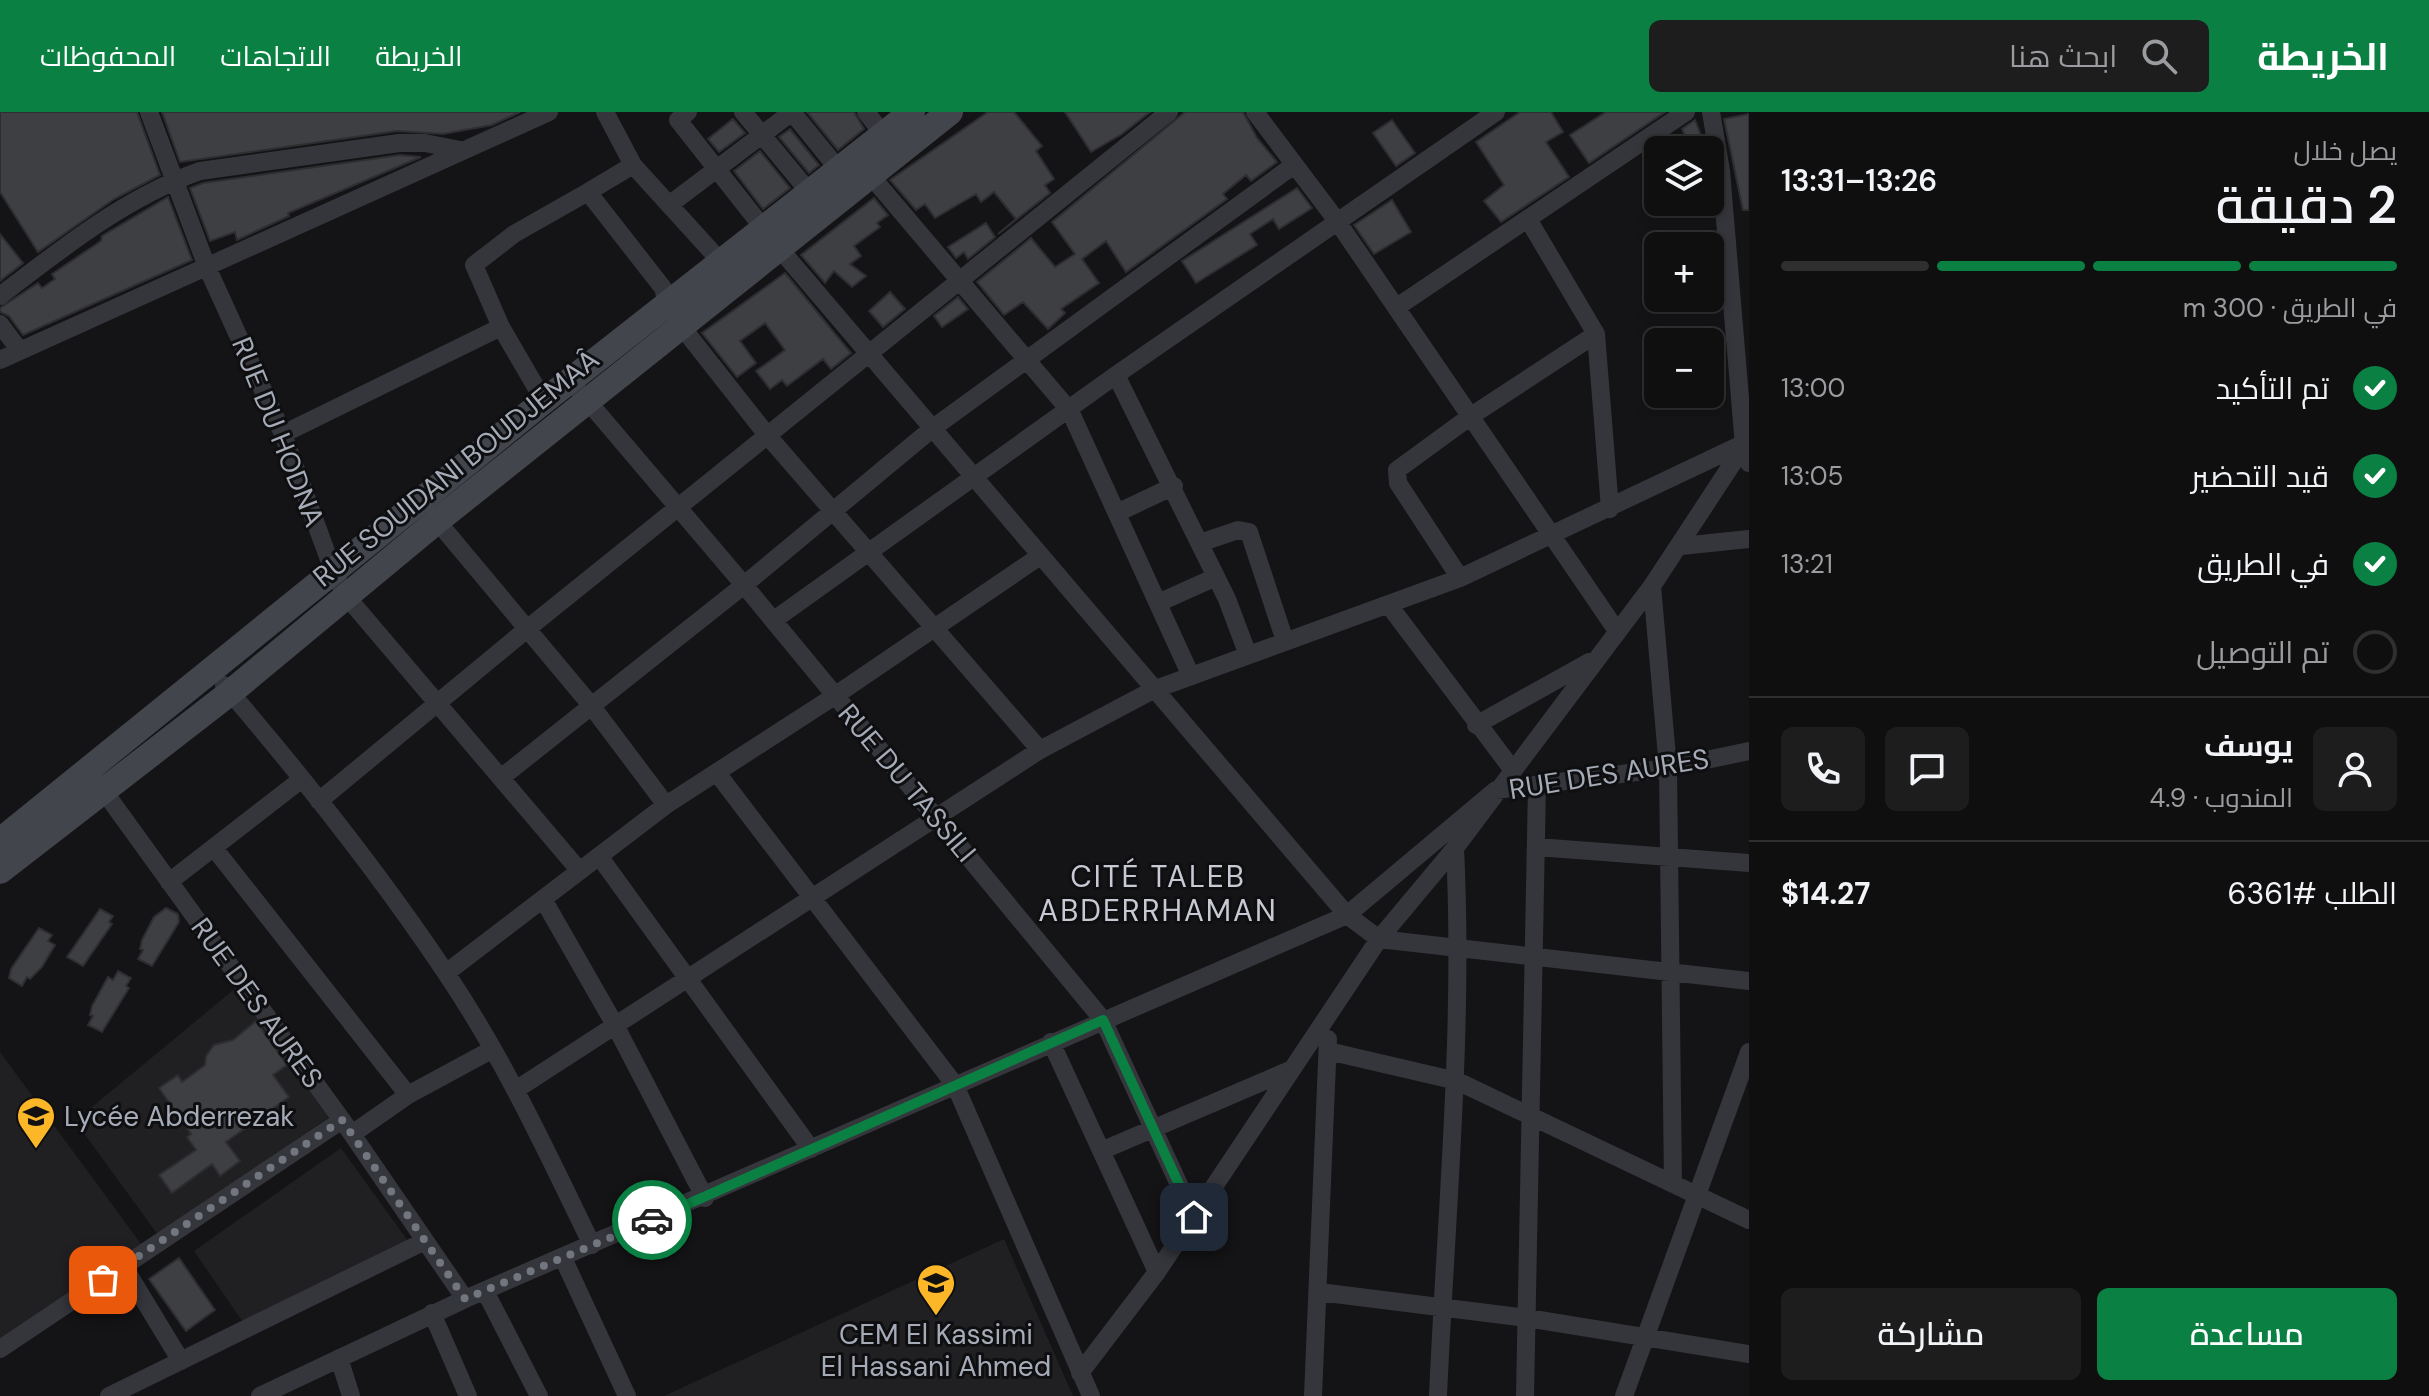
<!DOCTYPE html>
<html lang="ar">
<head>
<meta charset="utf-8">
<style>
  :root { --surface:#0f0f10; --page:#1d1d1e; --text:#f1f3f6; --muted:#9b9c9f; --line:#2f2f30; --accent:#0b8043 }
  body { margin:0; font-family:"DM Sans",Cairo,sans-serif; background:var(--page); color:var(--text); direction:rtl; height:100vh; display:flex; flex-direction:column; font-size:30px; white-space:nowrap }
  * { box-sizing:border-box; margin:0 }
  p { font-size:26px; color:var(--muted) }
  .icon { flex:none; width:44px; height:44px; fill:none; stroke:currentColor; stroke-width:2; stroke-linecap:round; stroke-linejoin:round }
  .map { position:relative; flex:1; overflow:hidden; direction:ltr }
  .details { display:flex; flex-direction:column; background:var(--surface); width:680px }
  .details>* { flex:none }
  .tools { position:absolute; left:1644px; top:24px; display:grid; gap:16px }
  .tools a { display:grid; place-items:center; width:80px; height:80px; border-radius:12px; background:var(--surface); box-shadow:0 4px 12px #0003,0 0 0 2px var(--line); font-size:40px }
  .pin { position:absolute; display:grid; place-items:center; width:68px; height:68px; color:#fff; margin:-34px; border-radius:16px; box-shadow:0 4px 12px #0006 }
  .courier { position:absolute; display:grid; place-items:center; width:80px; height:80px; margin:-40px; border:6px solid #0b8043; border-radius:50%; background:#fff; color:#222; box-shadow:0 2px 10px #0007 }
  .headline em { font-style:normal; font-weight:600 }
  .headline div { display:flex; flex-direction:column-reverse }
  .headline { display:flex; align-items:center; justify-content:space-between; height:136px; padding:0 32px }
  h1 { font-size:52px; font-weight:600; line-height:60px }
  .bar { display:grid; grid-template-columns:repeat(4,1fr); gap:12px 8px; align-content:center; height:96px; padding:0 32px }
  .bar i { height:10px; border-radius:6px; background:var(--line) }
  .bar .on { background:var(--accent) }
  .bar p { grid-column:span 4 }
  .line { display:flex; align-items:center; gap:20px; padding:0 32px; border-top:2px solid var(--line) }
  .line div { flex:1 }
  .round { display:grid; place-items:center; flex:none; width:84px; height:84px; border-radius:12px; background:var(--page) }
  ol { padding:0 32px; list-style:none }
  li { display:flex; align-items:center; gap:24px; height:88px }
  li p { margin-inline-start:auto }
  li .icon { padding:8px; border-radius:50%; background:var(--accent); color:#fff; stroke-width:4 }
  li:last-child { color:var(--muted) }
  li i { width:44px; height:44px; border:4px solid var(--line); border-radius:50% }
  .button { display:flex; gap:16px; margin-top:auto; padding:16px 32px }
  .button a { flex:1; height:92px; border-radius:12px; background:var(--accent); color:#fff; font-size:32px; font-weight:600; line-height:92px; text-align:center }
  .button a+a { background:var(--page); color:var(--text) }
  header { display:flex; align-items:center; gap:48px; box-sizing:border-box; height:112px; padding:0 40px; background:var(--accent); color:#fff }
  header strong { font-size:38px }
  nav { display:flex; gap:44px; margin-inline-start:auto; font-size:28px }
  .search { width:560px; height:72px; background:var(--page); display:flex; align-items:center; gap:20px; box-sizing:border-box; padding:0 28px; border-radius:12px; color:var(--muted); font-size:30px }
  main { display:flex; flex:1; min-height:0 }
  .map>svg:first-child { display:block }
</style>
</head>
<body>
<header>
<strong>الخريطة</strong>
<div class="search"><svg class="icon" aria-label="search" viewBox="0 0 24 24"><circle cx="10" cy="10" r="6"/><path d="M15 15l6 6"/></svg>ابحث هنا</div>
<nav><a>الخريطة</a><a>الاتجاهات</a><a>المحفوظات</a></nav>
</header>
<main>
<section class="details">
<div class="headline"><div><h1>2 دقيقة</h1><p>يصل خلال</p></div><em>13:26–13:31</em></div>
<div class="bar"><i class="on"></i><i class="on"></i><i class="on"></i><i></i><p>في الطريق · 300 m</p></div>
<ol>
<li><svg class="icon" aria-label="check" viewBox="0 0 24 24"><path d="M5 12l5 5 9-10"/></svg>تم التأكيد<p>13:00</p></li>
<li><svg class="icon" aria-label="check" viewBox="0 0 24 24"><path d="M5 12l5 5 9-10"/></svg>قيد التحضير<p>13:05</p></li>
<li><svg class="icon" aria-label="check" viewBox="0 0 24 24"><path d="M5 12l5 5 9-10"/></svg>في الطريق<p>13:21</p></li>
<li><i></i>تم التوصيل</li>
</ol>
<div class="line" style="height:144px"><a class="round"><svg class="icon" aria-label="person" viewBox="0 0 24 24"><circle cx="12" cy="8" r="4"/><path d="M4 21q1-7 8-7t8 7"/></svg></a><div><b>يوسف</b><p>المندوب · 4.9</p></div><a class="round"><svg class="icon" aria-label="chat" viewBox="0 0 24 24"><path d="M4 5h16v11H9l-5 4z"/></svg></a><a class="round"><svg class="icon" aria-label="phone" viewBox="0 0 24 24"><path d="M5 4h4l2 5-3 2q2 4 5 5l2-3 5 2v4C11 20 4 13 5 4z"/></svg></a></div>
<div class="line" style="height:104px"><div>الطلب #6361</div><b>$14.27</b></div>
<div class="button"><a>مساعدة</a><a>مشاركة</a></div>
</section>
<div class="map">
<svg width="1749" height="1284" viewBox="0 0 1749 1284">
  <rect width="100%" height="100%" fill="#141416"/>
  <path fill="#202023" d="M237,875L332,1003L158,1123L75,1009Z
    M0,940L144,1136L0,1231Z
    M341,1036L408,1129L245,1213L194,1139Z
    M1004,1127L1073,1284H664Z"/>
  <path fill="#3e3f43" stroke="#2e2e32" stroke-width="2" d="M0,0H137L160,63L114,87L38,140L0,80Z
    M162,0H520L492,13L443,22L397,19L180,50Z
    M807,0H854L864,17L838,38Z
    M988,0H1014L1042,34L1036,39L1054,67L1045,73L1050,81L998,122L1016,107L994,80L981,90L976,82L935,106L925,92L916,98L890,68Z
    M1065,0H1150L1122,22L1091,40Z
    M1185,0H1243L1257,26L1277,50L1251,69L1246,63L1223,82L1227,87L1126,160L1106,129L1082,147L1099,171L1061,197L1065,201L1048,217L1023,190L1004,203L977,170L1031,126L1055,155L1075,142L1052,110Z
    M1520,0H1551L1563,20L1546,30L1569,65L1501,110L1484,89L1504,73L1476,30Z
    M1606,0H1665L1589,51L1570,23Z
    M1749,2V98H1743L1724,7Z
    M733,7L745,21L719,40L708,27Z
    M1392,8L1415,41L1396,54L1373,21Z
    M1695,8L1704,31L1691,37L1682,17Z
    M790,17L819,53L809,61L779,25Z
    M760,39L790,76L763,97L734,59Z
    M400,43L421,45L288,101L289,104L237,128L235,120L210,129L190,76L203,71Z
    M1297,76L1312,96L1279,117L1273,107L1250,122L1257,133L1196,171L1182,149Z
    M168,85L192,148L23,223L9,204L0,200V196L38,171L42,176L55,167L52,162L101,129L102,124Z
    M874,86L888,103L877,111L880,115L854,134L861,144L850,152L866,164L852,175L834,159L825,171L801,143Z
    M1392,88L1411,120L1374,142L1354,113Z
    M986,111L995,125L968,147L964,140L956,146L948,135Z
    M0,122L23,151L0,169Z
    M785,161L851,241L831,257L823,247L787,274L782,268L770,277L756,259L785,238L765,211L740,229L756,251L737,265L702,221Z
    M890,180L905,197L883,215L869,199Z
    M958,185L968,197L942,215L934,204Z
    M166,796L178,802L179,810L152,854L138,847L143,838L140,837L142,828L154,805Z
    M100,797L113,804L109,810L112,812L83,854L67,845Z
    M39,816L52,823L48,829L55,833L42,855L30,867L27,865L22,874L9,866L11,857Z
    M118,859L131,866L126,874L129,876L102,920L88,913L93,904L90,903L92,894L108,865L113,868Z
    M256,909L287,953L273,963L289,985L226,1030L240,1049L220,1064L212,1052L172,1081L159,1063L196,1038L187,1025L191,1022L159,976L178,963L182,970L205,953L206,944L214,933L233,928Z
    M179,1146L215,1198L186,1219L149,1167Z"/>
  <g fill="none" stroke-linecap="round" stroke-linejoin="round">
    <path stroke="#35363c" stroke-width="18" d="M149,0L207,155L283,322L334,461L347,485L579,758
      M605,0L633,53L723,152
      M688,0L678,8L779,136L1347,803L1379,827L1749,869
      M743,0L810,81
      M792,0L839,58
      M866,0L883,22
      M1255,0L1337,109L1617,519
      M1711,0L1721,59L1744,334L1749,351
      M871,64L1070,299L1191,564
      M588,80L633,53
      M669,93L792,0
      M1528,107L1596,222L1610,397
      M0,184C61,137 126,85 200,59L399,31H425L460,38
      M1397,195L1686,0
      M0,212L20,239
      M0,248L549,0
      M1116,263L1227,487L1248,543
      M580,280L744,473L1103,908L1194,1105
      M544,289L501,215L474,153L514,122L588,80L663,176L668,194L682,215L767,323L1040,638
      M283,322L501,215
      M1117,401L1174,374
      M437,409L590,592L666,693
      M1200,431L1238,418L1249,420L1285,529
      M1681,434L1749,427
      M1460,466L1398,371L1397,358L1471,304L1596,222
      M1652,474L1668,656L1673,1072
      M1158,491L1216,465
      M1388,492L1512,657
      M774,508L1116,263L1496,0
      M224,573C302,664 379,761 446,861C504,947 547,1040 592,1133
      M1476,613L1589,550
      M717,661L955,973L1091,1284
      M502,665L744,473L933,316L1294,53
      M98,671L352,1022L465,1187L1347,803L1496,678L1668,656L1749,639
      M319,689L527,517L1169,0
      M1537,735L1749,751
      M214,736L408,983
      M599,744L811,1037
      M169,770L302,667
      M543,787L615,913L705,1086
      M446,861L666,693L833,585L1040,444
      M1051,930L1157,1160
      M1328,939L1457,969L1749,1108
      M517,977L1040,638L1153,578L1460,466L1749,329
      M352,1022L408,983L493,937
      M1101,1039L1290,958
      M563,1146L627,1284
      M124,1155L181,1249
      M485,1179L539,1284
      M1319,1180L1527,1206L1749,1242
      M432,1201L468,1284
      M0,1237L342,1008
      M339,1246L351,1284
      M1080,1261L1157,1160L1379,827L1455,736L1652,474L1744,334
      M109,1284L425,1129
      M260,1284L465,1187
      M1313,1284L1328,927
      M1438,1284C1446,1101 1464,919 1455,736
      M1525,1284L1537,674
      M1624,1284L1749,940"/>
    <path stroke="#43454c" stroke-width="26" d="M0,729L544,289L912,0
      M0,759L231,580L437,409L950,0"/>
  </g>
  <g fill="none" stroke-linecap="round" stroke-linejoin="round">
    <path stroke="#72767f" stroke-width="8" stroke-dasharray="0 14.4" d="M103,1168L342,1008L465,1187L652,1108"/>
    <path stroke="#0b8043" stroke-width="10" d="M652,1108L1103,908L1194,1105"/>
  </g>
  <defs>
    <g id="school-pin" transform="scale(2)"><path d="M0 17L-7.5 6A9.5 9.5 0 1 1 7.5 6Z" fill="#fbb728" stroke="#0f0f11"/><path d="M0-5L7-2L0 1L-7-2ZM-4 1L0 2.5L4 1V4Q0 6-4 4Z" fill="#111"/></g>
  </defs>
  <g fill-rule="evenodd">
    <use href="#school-pin" x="36" y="1004"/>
    <use href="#school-pin" x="936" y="1171"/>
  </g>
  <g text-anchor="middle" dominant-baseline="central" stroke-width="6" stroke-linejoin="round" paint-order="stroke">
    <g font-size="28" fill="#a5abb7" stroke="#0f0f11">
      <text transform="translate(278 320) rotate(68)">RUE DU HODNA</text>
      <text transform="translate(456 356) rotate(-39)">RUE SOUIDANI BOUDJEMAÂ</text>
      <text transform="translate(1609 662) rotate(-9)">RUE DES AURES</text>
      <text transform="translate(907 671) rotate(50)">RUE DU TASSILI</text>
      <text transform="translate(257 891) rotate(54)">RUE DES AURES</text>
    </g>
    <g font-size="28" fill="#a5abb7" stroke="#0f0f11" text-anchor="start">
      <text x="64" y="1004">Lycée Abderrezak</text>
      <text x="936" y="1222" text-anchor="middle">CEM El Kassimi<tspan x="936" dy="32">El Hassani Ahmed</tspan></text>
    </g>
    <g font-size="30" letter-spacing="2" fill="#c7cad3" stroke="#0f0f11">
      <text x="1158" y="764">CITÉ TALEB<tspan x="1158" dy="34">ABDERRHAMAN</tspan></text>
    </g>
  </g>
</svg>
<div class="tools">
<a><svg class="icon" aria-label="layers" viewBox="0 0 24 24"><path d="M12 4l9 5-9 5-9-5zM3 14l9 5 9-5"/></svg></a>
<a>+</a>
<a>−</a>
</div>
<div class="pin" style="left:103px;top:1168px;background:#ea580c"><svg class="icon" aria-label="bag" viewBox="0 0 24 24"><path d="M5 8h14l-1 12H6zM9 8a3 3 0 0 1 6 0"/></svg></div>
<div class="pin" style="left:1194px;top:1105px;background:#1f2937"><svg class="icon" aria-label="home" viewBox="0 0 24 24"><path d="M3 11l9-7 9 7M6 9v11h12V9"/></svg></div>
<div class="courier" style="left:652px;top:1108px"><svg class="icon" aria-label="car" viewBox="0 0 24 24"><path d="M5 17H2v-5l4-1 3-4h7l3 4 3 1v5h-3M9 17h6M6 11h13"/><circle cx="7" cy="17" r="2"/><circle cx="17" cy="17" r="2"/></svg></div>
</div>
</main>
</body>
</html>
